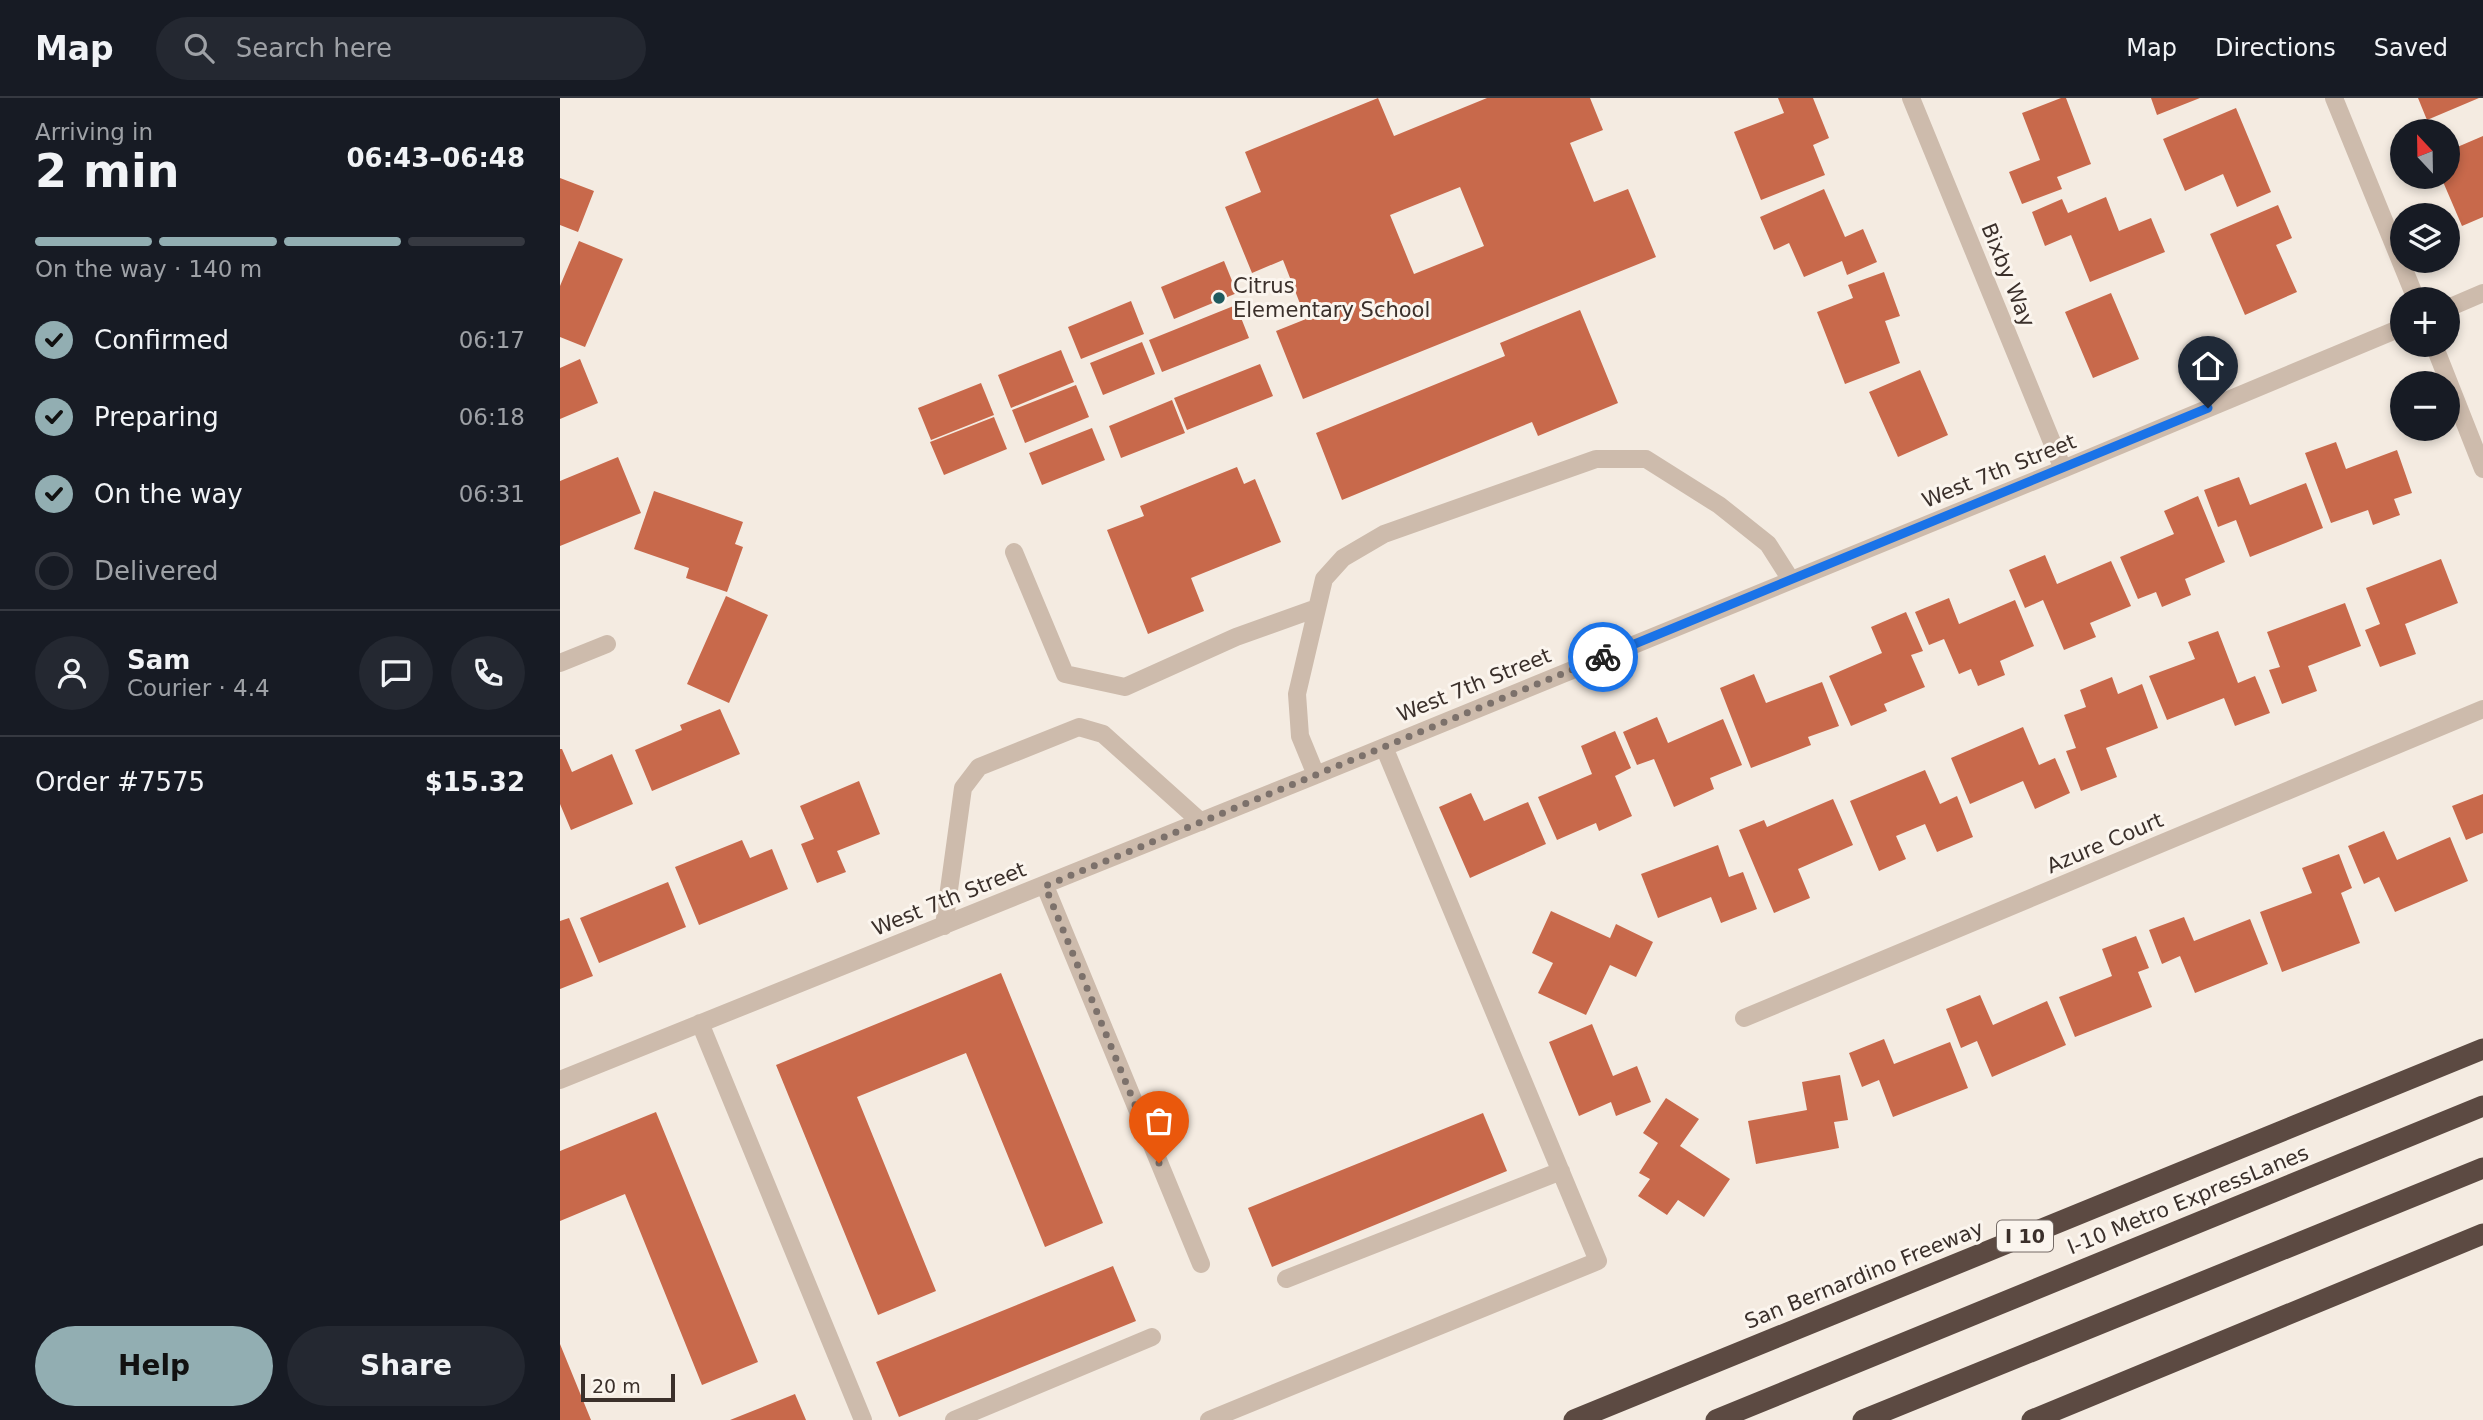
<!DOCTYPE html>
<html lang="en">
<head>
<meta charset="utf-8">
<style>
  :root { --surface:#171b24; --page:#242831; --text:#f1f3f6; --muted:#9ea1a6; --line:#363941; --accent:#92aeb2 }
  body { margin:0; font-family:"DejaVu Sans",sans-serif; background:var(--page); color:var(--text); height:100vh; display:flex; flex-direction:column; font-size:26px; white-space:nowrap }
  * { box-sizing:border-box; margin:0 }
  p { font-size:23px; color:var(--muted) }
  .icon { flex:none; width:38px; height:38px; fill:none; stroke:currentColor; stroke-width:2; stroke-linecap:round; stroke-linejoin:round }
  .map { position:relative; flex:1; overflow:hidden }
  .drawer { display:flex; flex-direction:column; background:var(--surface); width:560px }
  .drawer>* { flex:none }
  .needle { width:46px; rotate:338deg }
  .tools { position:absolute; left:1830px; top:21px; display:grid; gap:14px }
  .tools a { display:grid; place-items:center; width:70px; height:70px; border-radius:50%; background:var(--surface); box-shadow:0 4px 10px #0003; font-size:35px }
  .scale { position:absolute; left:21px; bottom:18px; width:94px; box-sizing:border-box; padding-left:7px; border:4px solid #3b302b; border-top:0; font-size:19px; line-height:24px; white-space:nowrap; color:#3b302b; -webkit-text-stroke:5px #fbf5ee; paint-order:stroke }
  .pin { position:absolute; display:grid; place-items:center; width:60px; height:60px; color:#fff; margin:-72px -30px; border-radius:50% 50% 50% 0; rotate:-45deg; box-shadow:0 0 7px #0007 }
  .pin .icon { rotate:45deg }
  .courier { position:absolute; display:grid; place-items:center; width:70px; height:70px; margin:-35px; border:5px solid #1a73e8; border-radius:50%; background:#fff; color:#222; box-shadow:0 2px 9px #0007 }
  .summary em { font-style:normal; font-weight:700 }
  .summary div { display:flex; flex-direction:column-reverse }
  .summary { display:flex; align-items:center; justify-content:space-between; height:119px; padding:0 35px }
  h1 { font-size:46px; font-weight:700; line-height:52px }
  .bar { display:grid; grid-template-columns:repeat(4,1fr); gap:10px 7px; align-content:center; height:84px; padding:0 35px }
  .bar i { height:9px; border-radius:5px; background:var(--line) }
  .bar .on { background:var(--accent) }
  .bar p { grid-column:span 4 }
  .line { display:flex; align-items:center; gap:18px; padding:0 35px; border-top:2px solid var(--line) }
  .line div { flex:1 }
  .round { display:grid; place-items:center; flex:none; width:74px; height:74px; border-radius:37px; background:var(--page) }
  ol { padding:0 35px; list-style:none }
  li { display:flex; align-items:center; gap:21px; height:77px }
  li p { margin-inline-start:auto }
  li .icon { padding:7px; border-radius:50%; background:var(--accent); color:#111; stroke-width:4 }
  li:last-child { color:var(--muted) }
  li i { width:38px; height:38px; border:4px solid var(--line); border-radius:50% }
  .cta { display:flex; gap:14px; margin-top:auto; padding:14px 35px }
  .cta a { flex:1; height:80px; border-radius:42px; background:var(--accent); color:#111; font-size:28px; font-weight:700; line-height:80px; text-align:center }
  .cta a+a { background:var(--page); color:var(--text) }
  header { display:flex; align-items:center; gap:42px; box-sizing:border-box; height:98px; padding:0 35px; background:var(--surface); border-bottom:2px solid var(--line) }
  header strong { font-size:33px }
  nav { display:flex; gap:38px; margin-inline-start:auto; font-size:24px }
  .search { width:490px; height:63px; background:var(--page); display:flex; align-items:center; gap:18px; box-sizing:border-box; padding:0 24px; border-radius:38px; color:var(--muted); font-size:26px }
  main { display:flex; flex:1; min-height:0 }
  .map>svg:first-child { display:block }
</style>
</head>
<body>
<header>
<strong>Map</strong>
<div class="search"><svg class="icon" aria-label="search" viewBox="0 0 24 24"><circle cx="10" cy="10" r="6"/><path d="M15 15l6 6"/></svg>Search here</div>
<nav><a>Map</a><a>Directions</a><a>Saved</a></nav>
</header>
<main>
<section class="drawer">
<div class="summary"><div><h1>2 min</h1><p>Arriving in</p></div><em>06:43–06:48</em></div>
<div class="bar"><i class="on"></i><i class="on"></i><i class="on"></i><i></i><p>On the way · 140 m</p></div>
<ol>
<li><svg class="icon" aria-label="check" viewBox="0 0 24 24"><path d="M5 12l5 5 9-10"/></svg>Confirmed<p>06:17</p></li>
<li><svg class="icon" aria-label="check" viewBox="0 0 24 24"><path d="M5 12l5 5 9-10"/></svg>Preparing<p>06:18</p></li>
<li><svg class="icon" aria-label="check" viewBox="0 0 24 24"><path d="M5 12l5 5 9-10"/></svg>On the way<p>06:31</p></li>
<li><i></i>Delivered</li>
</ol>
<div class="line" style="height:126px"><a class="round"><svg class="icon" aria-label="person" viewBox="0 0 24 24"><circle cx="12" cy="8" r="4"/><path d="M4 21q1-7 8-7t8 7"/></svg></a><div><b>Sam</b><p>Courier · 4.4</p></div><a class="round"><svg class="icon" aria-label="chat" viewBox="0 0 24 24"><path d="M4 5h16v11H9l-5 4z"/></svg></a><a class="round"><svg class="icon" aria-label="phone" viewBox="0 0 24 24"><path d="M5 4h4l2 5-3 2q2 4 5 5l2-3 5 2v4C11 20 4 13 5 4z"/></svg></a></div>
<div class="line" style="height:91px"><div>Order #7575</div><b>$15.32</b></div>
<div class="cta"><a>Help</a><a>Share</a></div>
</section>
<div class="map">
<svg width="1923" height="1322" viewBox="0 0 1923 1322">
  <rect width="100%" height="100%" fill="#f4ebe1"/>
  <path fill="#c8694b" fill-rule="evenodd" d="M818,0L834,38L927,0H1030L1043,32L1010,45L1034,104L1068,91L1096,159L743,301L716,233L746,221L723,162L692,175L665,109L701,94L685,54ZM900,89L924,148L854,176L830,117Z
    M1218,0H1253L1269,40L1253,47L1265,77L1201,102L1174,34L1224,15Z
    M1501,0H1506L1531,66L1497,79L1502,91L1462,106L1449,74L1480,62L1462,15Z
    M1591,0H1640L1597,17Z
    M1858,0H1919L1867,22Z
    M1676,10L1711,94L1677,109L1663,76L1625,93L1603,41Z
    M1923,38V119L1902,128L1881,79H1888V53Z
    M0,80L34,93L18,134L0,127Z
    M1264,91L1285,139L1303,131L1317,164L1287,177L1282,163L1244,179L1229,145L1214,152L1200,119Z
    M1546,99L1559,133L1591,120L1605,154L1530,184L1511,137L1485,148L1472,114L1502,101L1508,115Z
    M1718,107L1732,140L1716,147L1737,194L1685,217L1650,136Z
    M19,143L63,161L25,249L0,239V188Z
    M664,163L677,195L614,221L601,189Z
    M1324,174L1340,218L1325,223L1340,265L1285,286L1257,214L1293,200L1288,187Z
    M1551,195L1579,261L1533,280L1505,214Z
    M571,203L584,236L521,261L508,229Z
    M676,207L689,240L602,274L589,242Z
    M1020,212L1058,305L978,338L972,324L782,402L756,335L945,258L940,245Z
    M582,244L595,276L543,297L530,265Z
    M501,252L514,284L451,310L438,277Z
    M20,261L38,305L0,321V270Z
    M700,266L713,298L627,332L614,300Z
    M1360,272L1388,337L1338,359L1309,294Z
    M421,285L434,317L371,342L358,310Z
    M516,287L529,319L465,345L452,312Z
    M612,302L625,335L561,360L549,328Z
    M434,319L447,351L384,377L370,344Z
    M532,330L545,362L482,387L469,355Z
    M1776,344L1786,371L1837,352L1852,395L1834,401L1840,417L1813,427L1808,412L1771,425L1745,355Z
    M58,359L81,415L0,448V383Z
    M677,369L684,386L695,381L721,444L631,480L644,513L588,536L547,432L584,418L580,408Z
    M1679,379L1690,407L1746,385L1763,430L1690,459L1676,422L1658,429L1644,392Z
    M94,393L183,424L175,446L183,449L167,494L126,480L129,470L74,451Z
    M1638,398L1665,464L1625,481L1631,497L1602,509L1596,494L1578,501L1560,459L1614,436L1604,413Z
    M1485,457L1497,486L1551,463L1571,508L1530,525L1536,539L1504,552L1483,502L1465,510L1449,472Z
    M1881,461L1898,505L1845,526L1856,556L1820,569L1805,532L1820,526L1806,490Z
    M166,498L208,517L169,605L127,586Z
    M1389,500L1399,526L1455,502L1474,548L1440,563L1445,577L1418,588L1411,571L1399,576L1384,541L1369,547L1355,514Z
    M1785,505L1801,548L1748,568L1757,593L1722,606L1709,572L1720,569L1707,534Z
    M1346,514L1363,553L1351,557L1365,589L1324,606L1327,613L1291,628L1269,578L1322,555L1311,529Z
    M1658,533L1678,585L1695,578L1710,615L1675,628L1664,600L1607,622L1589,578L1635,561L1628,544Z
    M1194,576L1206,605L1262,584L1279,628L1248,639L1251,647L1191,670L1160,590Z
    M1552,579L1558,596L1582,586L1598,630L1546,650L1557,679L1521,693L1506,653L1516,650L1504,617L1526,609L1520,592Z
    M160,611L180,656L92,693L75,652L122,632L120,627Z
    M1097,619L1108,645L1163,621L1182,667L1150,680L1154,691L1114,709L1094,661L1077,667L1063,634Z
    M1463,629L1479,667L1495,660L1510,695L1475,711L1463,683L1410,706L1391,660Z
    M1055,633L1071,670L1055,678L1072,718L1039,733L1036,725L997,742L978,699L1032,676L1021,648Z
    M0,651H2L12,674L52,656L73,706L11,732L0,706Z
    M1365,672L1380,706L1397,698L1413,739L1377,754L1365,726L1336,738L1346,761L1319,773L1290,703Z
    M299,683L320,736L277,753L286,774L257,785L241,746L254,741L240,708Z
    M911,695L924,723L968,704L986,746L910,780L879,709Z
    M1923,696V735L1906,742L1892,708Z
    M1273,701L1293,747L1238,771L1250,800L1214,815L1179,732L1204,722L1207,729Z
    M1824,733L1837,762L1890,739L1908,783L1835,814L1819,779L1804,786L1788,748Z
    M182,742L190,760L212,751L228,791L139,827L115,769Z
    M1158,747L1169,779L1183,774L1197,811L1161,825L1151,799L1098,820L1081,776Z
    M1779,756L1792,790L1781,795L1800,845L1722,874L1700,814L1752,795L1742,770Z
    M108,784L126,829L39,865L20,820Z
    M991,813L1050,840L1056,826L1093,844L1076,879L1050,867L1026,917L978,895L993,865L972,855Z
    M1624,819L1634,843L1690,821L1708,866L1635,895L1620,858L1602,866L1589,832Z
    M9,820L33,878L0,891V823Z
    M1576,838L1589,870L1578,874L1592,909L1515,939L1499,899L1552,878L1542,851Z
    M441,875L543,1125L485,1149L406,955L297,999L376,1193L318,1217L216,967Z
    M1420,897L1433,927L1487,903L1506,947L1432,979L1417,943L1401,950L1386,911Z
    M1032,926L1053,978L1077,968L1091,1004L1056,1018L1051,1004L1019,1018L989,944Z
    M1324,941L1334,966L1390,944L1408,990L1333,1019L1319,982L1302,989L1289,955Z
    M1280,977L1288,1022L1274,1024L1279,1050L1196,1066L1188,1023L1247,1012L1242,984Z
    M1106,1000L1139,1021L1120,1048L1170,1081L1144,1119L1118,1102L1107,1117L1078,1098L1090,1081L1079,1075L1098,1045L1083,1035Z
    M96,1014L198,1264L142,1287L65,1096L0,1123V1053Z
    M923,1015L947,1073L712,1169L688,1110Z
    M553,1168L576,1223L339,1319L316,1264Z
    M0,1246L31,1322H0Z
    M235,1296L246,1322H170Z"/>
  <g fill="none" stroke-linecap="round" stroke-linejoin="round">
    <path stroke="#cdbbac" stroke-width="18" d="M1351,0L1503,371
      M1774,0L1856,201
      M1888,210L1923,195
      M1874,247L1923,371
      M454,454L505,576L565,589L676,539L757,510
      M0,565L47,546
      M756,677L740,638L737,596L764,481L783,460L824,436L1036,361H1086L1159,407L1208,446L1231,482
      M485,788L641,1166
      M384,828L403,690L419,669L519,629L543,636L641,724
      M1184,920L1923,611
      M140,925L303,1322
      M0,982L756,677L1503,371L1843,229
      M726,1181L1001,1073
      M394,1322L592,1239
      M649,1322L1038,1163L824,649"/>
    <path stroke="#5c4a42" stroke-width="21" d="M1014,1322L1923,951
      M1156,1322L1923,1008
      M1303,1322L1923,1070
      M1472,1322L1923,1136"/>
  </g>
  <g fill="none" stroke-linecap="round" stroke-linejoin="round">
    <path stroke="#7c716b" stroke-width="7" stroke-dasharray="0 12.6" d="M599,1065L485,788L1043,559"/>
    <path stroke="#1a73e8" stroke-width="9" d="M1043,559L1648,310"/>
  </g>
  <circle fill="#1f5a5e" stroke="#fbf5ee" stroke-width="2.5" cx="659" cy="200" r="7"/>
  <g text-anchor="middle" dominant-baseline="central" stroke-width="6" stroke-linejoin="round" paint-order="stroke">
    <rect fill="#fbf5ee" stroke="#756b66" stroke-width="2" x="1437" y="1122.5" width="56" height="31" rx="5"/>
    <g font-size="19" font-weight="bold" fill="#3b302b">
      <text x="1465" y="1138">I 10</text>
    </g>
    <g font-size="21" fill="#3b302b" stroke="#fbf5ee">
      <text transform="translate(1448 177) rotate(68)">Bixby Way</text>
      <text transform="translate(1439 373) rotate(-22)">West 7th Street</text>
      <text transform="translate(914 587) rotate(-22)">West 7th Street</text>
      <text transform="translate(1545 745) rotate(-23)">Azure Court</text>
      <text transform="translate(389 801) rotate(-22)">West 7th Street</text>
      <text transform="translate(1628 1102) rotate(-22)">I-10 Metro ExpressLanes</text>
      <text transform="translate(1304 1177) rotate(-22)">San Bernardino Freeway</text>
    </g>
    <g font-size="21" fill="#3b302b" stroke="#fbf5ee" text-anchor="start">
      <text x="673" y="188">Citrus<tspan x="673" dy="24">Elementary School</tspan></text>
    </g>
  </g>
</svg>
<div class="tools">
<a><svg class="needle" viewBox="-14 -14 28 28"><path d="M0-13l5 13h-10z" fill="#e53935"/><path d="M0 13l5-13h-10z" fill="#9ea1a6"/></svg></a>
<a><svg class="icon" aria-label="layers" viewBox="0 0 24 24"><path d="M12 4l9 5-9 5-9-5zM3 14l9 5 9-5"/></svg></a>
<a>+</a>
<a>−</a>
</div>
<div class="scale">20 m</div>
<div class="pin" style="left:599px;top:1065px;background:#ea580c"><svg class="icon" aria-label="bag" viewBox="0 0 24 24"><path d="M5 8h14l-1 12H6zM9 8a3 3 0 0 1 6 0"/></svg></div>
<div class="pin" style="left:1648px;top:310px;background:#1f2937"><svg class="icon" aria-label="home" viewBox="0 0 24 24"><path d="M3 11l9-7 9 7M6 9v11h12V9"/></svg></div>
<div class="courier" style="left:1043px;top:559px"><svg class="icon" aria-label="bike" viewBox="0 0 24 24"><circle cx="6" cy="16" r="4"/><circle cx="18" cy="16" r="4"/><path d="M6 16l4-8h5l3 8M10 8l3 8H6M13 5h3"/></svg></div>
</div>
</main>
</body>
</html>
